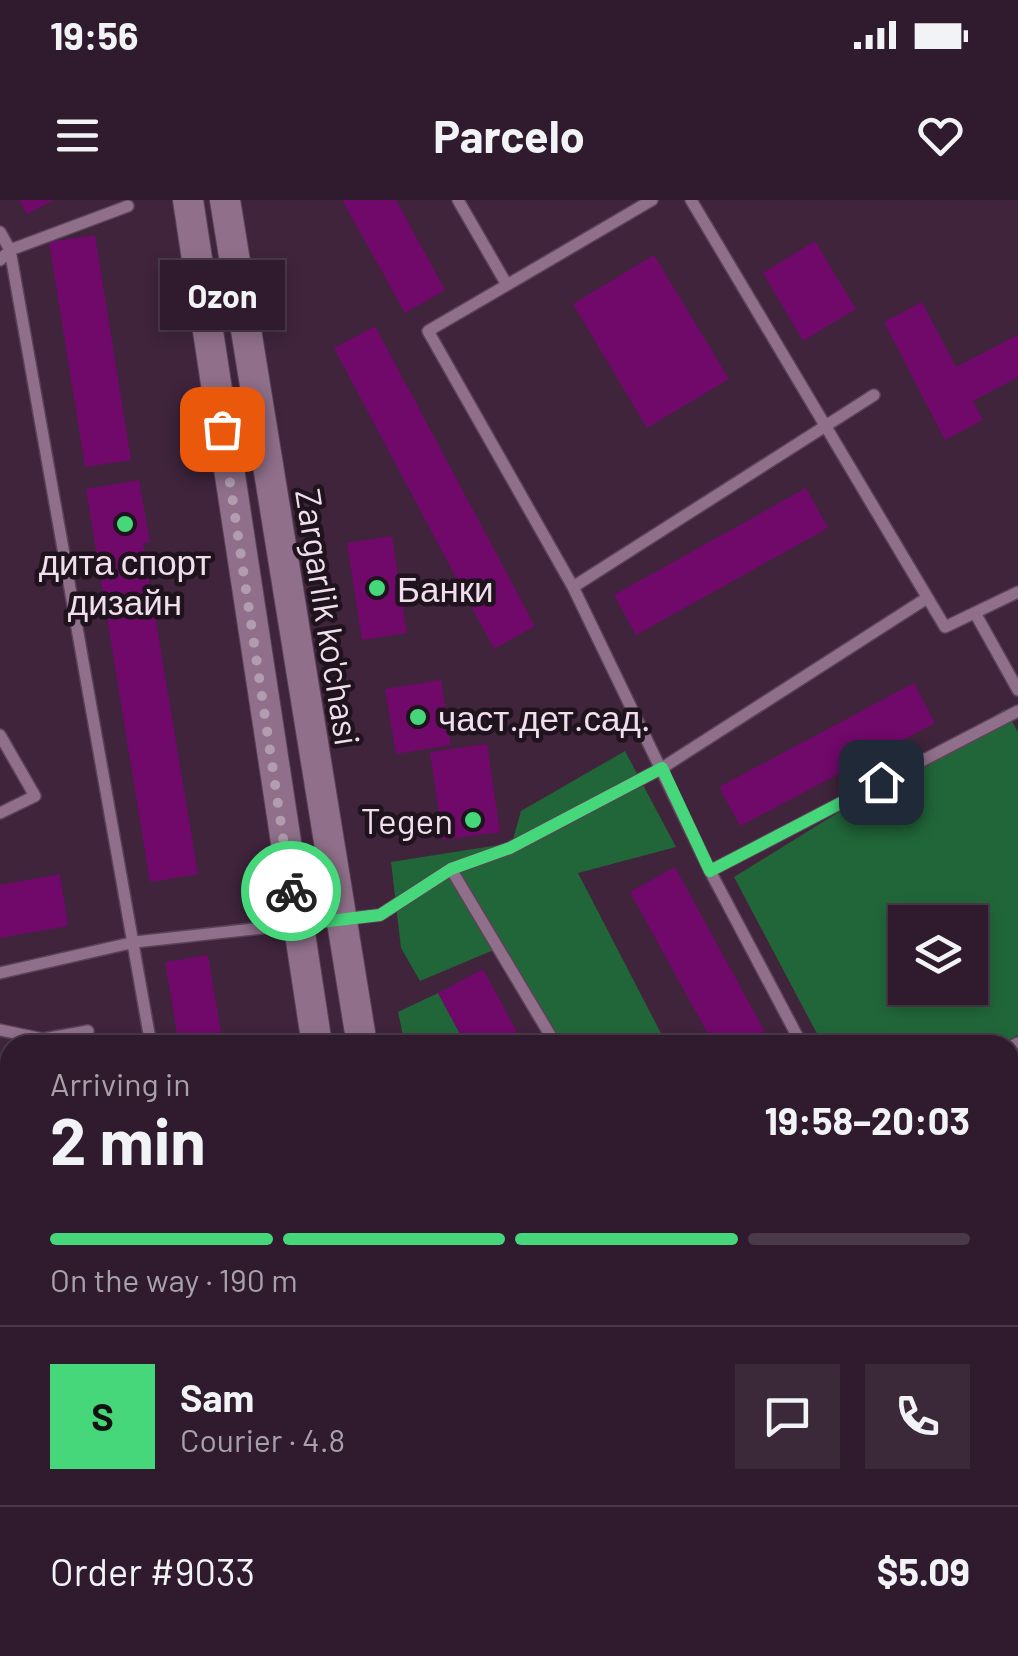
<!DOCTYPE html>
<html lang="en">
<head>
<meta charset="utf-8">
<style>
  :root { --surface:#2f1b2d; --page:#3b2839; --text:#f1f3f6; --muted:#a7a1aa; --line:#4a3949; --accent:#45d77a }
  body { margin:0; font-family:Barlow,sans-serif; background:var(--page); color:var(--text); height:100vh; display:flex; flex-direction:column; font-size:38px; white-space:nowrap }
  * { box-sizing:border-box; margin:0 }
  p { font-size:32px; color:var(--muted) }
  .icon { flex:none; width:55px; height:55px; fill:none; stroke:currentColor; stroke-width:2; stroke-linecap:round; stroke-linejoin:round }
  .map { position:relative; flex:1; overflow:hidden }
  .drawer { position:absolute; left:0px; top:835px; width:1020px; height:622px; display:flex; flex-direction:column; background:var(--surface); border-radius:30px 30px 0 0; box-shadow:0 5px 15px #0003,0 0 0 2px var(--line) }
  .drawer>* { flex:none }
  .controls { position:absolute; left:888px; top:705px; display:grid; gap:20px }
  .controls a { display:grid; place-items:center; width:100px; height:100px; border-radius:0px; background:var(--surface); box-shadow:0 5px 15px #0003,0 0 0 2px var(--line); font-size:50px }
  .pin { position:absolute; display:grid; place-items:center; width:85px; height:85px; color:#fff; margin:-42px; border-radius:20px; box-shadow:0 5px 15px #0006 }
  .courier { position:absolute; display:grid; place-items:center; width:100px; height:100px; margin:-50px; border:8px solid #45d77a; border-radius:50%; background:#fff; color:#222; box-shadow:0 2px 12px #0007 }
  .bubble { position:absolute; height:70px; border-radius:0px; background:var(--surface); box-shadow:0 5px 15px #0003,0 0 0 2px var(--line); font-size:32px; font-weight:700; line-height:70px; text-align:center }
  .headline em { font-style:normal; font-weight:700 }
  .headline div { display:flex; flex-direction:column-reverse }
  .headline { display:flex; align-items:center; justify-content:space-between; height:170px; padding:0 50px }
  h1 { font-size:65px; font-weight:700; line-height:75px }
  .bar { display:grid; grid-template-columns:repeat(4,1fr); gap:15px 10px; align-content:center; height:120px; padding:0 50px }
  .bar i { height:12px; border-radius:8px; background:var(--line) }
  .bar .active { background:var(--accent) }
  .bar p { grid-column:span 4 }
  .line { display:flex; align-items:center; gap:25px; padding:0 50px; border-top:2px solid var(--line) }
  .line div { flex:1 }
  .round { display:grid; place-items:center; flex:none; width:105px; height:105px; border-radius:0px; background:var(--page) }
  .status { display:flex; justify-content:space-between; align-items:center; height:70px; padding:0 50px; background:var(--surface); direction:ltr }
  .status svg { height:28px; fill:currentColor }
  header { display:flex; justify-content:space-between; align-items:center; height:130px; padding:0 50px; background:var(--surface); font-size:45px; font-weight:700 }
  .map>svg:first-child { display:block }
</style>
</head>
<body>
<div class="status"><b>19:56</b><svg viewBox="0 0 49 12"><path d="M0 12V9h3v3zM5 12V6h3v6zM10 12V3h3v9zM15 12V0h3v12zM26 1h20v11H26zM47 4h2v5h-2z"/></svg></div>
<header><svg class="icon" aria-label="menu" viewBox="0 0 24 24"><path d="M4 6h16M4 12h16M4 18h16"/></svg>Parcelo<svg class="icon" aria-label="heart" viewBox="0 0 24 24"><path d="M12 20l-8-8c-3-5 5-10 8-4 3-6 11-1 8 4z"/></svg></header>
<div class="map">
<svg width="1018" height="1456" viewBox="0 0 1018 1456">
  <rect width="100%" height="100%" fill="#3f243c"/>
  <path fill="#215632" d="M309,1448H371L374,1456H303L301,1453Z"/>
  <path fill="#216639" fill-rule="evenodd" d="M1005,509L1018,532V835L1003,845H823L734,677ZM905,722H970V788H905Z
    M625,551L676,647L578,673L667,845H557L503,746L420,781L401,748L391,662L512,643L521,611Z
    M438,793L466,845H405L398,812Z
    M1010,858L1018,872V1212L1010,1197Z"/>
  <path fill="#71096b" d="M19,0H54L27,14Z
    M342,0H396L445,90L405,113Z
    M95,35L131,260L85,267L49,42Z
    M815,41L856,109L803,141L763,73Z
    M654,55L729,179L647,228L573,104Z
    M922,102L956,167L1018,135V177L973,201L983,220L945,240L884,122Z
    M375,126L535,426L494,449L334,148Z
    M139,280L150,342L143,343L198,674L150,682L86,289Z
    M806,288L828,328L636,435L614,395Z
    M392,336L407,433L362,440L347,343Z
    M441,480L451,545L396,554L385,489Z
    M914,483L935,523L740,626L719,587Z
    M487,544L500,632L443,640L430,552Z
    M675,667L772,845H714L630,692Z
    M60,674L68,726L0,738V685Z
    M208,755L223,845H179L165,762Z
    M483,769L524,845H466L438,793Z
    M10,1193V1274L0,1268V1208Z
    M24,1448H82L77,1456H38Z
    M561,1448H627L630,1454L566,1456Z
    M663,1448H716L721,1456H668Z"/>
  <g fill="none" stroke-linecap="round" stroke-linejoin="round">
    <g stroke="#5a4357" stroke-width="14">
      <path id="lane" d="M458,0L507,85L428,131L573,387L710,671L802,845
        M691,0L945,427L1018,392
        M0,32L10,50L151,845
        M0,60L10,50L128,6
        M507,85L652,0
        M573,387L874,195
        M975,413L1018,490
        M0,535L35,596L0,613
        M451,669L556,845
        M710,671L1018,511
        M0,773L135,742L380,715L451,669L510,648L662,568L927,398
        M0,830L43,839L88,831
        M1010,847L1018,843
        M0,996L10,1063
        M0,1144L10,1125
        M1010,1222L1018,1235
        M1010,1266L1018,1267
        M1010,1294L1018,1308
        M0,1308L10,1313
        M0,1382L10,1366
        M750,1448L754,1456"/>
    </g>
    <g stroke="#5a4357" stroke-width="32">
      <path id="secondary" d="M188,0L317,845
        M225,0L362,845
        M445,1448L447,1456
        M493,1448L496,1456"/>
    </g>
    <use href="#lane" stroke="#8f6f8a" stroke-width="11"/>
    <use href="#secondary" stroke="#8f6f8a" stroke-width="30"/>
  </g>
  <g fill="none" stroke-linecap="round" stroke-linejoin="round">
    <path stroke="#b29daf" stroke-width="10" stroke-dasharray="0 18" d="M222,229L291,691"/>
    <path stroke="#45d77a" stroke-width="12" d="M291,691L296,725L380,715L451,669L510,648L662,568L710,671L881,582"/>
  </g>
  <g fill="#45d77a" stroke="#1f131d" stroke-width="4">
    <circle cx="125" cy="324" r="10"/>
    <circle cx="377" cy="388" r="10"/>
    <circle cx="418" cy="517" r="10"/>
    <circle cx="473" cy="620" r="10"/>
  </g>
  <g text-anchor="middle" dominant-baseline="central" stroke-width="9" stroke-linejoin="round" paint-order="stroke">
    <g font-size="35" fill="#f0deed" stroke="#1f131d" text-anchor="start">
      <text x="125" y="361" text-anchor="middle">дита спорт<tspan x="125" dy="40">дизайн</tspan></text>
      <text x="397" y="388">Банки</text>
      <text x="438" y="517">част.дет.сад.</text>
      <text x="453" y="620" text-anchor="end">Tegen</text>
    </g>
    <g font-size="35" fill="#f0deed" stroke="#1f131d">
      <text transform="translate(329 417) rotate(81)">Zargarlik ko'chasi</text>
    </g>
  </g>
</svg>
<div class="controls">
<a><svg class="icon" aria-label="layers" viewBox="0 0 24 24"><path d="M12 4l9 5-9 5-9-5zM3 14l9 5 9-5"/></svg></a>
</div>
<div class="pin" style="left:222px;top:229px;background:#ea580c"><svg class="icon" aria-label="bag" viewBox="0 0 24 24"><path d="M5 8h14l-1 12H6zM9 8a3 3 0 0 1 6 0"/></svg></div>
<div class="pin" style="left:881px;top:582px;background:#1f2937"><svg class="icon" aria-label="home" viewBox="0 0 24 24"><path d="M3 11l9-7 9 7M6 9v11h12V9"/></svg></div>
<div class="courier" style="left:291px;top:691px"><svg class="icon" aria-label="bike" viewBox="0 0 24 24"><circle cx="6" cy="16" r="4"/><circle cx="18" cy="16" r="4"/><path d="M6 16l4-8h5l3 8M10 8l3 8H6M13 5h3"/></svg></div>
<div class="bubble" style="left:160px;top:60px;width:125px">Ozon</div>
<section class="drawer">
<div class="headline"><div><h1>2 min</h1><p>Arriving in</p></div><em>19:58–20:03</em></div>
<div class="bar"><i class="active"></i><i class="active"></i><i class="active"></i><i></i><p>On the way · 190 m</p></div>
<div class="line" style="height:180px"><b class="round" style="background:var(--accent);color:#111">S</b><div><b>Sam</b><p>Courier · 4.8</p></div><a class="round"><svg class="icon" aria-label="chat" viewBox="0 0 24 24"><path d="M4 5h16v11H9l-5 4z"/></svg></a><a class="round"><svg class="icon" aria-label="phone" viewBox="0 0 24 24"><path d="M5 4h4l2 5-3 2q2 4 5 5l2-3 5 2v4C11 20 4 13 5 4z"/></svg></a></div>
<div class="line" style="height:130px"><div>Order #9033</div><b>$5.09</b></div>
</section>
</div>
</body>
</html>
